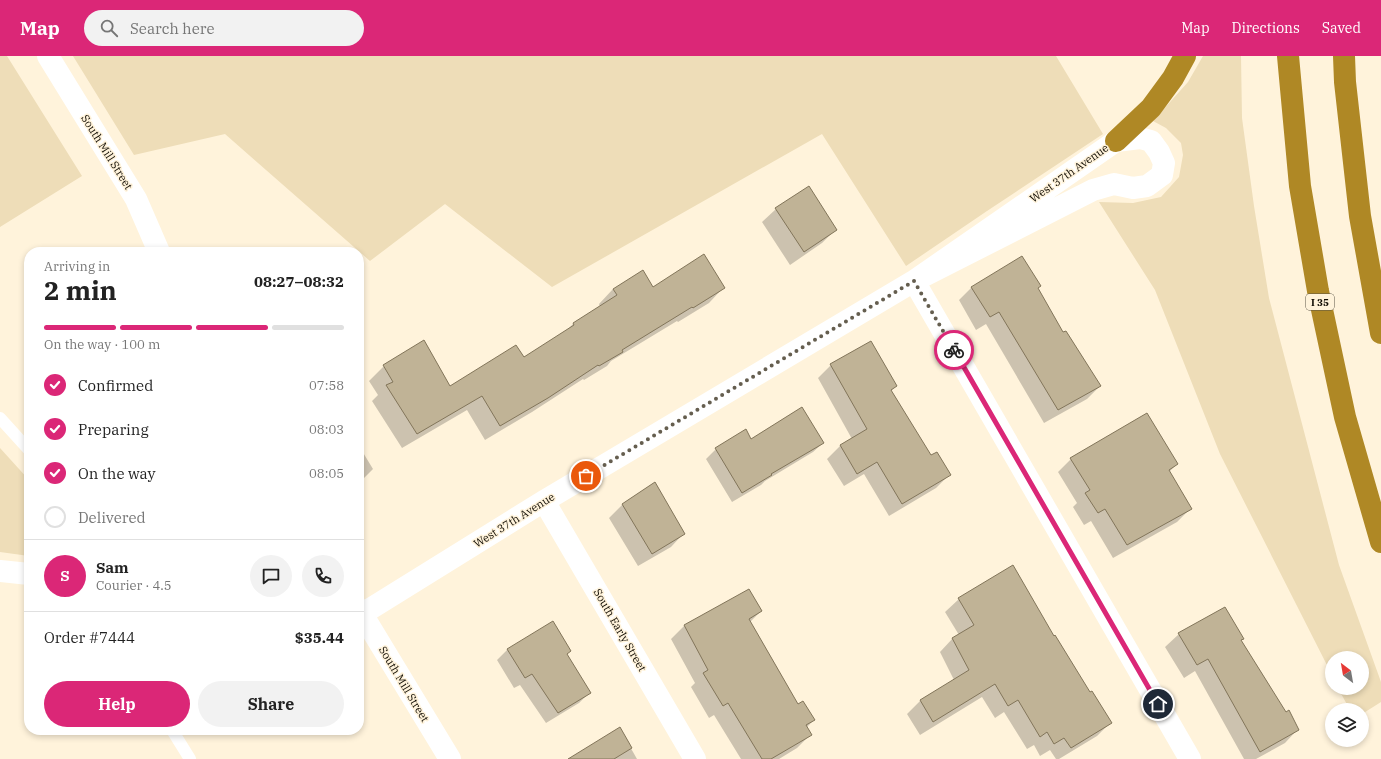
<!DOCTYPE html>
<html lang="en">
<head>
<meta charset="utf-8">
<style>
  :root { --surface:#fff; --page:#f2f2f2; --text:#222; --muted:#767676; --line:#e0e0e0; --accent:#db2777 }
  body { margin:0; font-family:"IBM Plex Serif",serif; background:var(--page); color:var(--text); height:100vh; display:flex; flex-direction:column; font-size:15px; white-space:nowrap }
  * { box-sizing:border-box; margin:0 }
  p { font-size:13px; color:var(--muted) }
  .icon { flex:none; width:22px; height:22px; fill:none; stroke:currentColor; stroke-width:2; stroke-linecap:round; stroke-linejoin:round }
  .map { position:relative; flex:1; overflow:hidden }
  .drawer { position:absolute; left:24px; top:191px; width:340px; height:488px; display:flex; flex-direction:column; background:var(--surface); border-radius:16px; box-shadow:0 2px 6px #0003 }
  .drawer>* { flex:none }
  .needle { width:26px; rotate:329deg }
  .fabs { position:absolute; left:1325px; top:595px; display:grid; gap:8px }
  .fabs a { display:grid; place-items:center; width:44px; height:44px; border-radius:50%; background:var(--surface); box-shadow:0 2px 6px #0003; font-size:20px }
  .pin { position:absolute; display:grid; place-items:center; width:34px; height:34px; color:#fff; margin:-17px; border:2px solid #fff; border-radius:50%; box-shadow:0 1px 4px #0007 }
  .courier { position:absolute; display:grid; place-items:center; width:40px; height:40px; margin:-20px; border:3px solid #db2777; border-radius:50%; background:#fff; color:#222; box-shadow:0 1px 5px #0007 }
  .headline em { font-style:normal; font-weight:700 }
  .headline div { display:flex; flex-direction:column-reverse }
  .headline { display:flex; align-items:center; justify-content:space-between; height:68px; padding:0 20px }
  h1 { font-size:26px; font-weight:700; line-height:30px }
  .bar { display:grid; grid-template-columns:repeat(4,1fr); gap:6px 4px; align-content:center; height:48px; padding:0 20px }
  .bar i { height:5px; border-radius:3px; background:var(--line) }
  .bar .selected { background:var(--accent) }
  .bar p { grid-column:span 4 }
  .line { display:flex; align-items:center; gap:10px; padding:0 20px; border-top:1px solid var(--line) }
  .line div { flex:1 }
  .round { display:grid; place-items:center; flex:none; width:42px; height:42px; border-radius:21px; background:var(--page) }
  ol { padding:0 20px; list-style:none }
  li { display:flex; align-items:center; gap:12px; height:44px }
  li p { margin-inline-start:auto }
  li .icon { padding:4px; border-radius:50%; background:var(--accent); color:#fff; stroke-width:4 }
  li:last-child { color:var(--muted) }
  li i { width:22px; height:22px; border:2px solid var(--line); border-radius:50% }
  .cta { display:flex; gap:8px; margin-top:auto; padding:8px 20px }
  .cta a { flex:1; height:46px; border-radius:24px; background:var(--accent); color:#fff; font-size:16px; font-weight:700; line-height:46px; text-align:center }
  .cta a+a { background:var(--page); color:var(--text) }
  header { display:flex; align-items:center; gap:24px; box-sizing:border-box; height:56px; padding:0 20px; background:var(--accent); color:#fff }
  header strong { font-size:19px }
  nav { display:flex; gap:22px; margin-inline-start:auto; font-size:14px }
  .search { width:280px; height:36px; background:var(--page); display:flex; align-items:center; gap:10px; box-sizing:border-box; padding:0 14px; border-radius:22px; color:var(--muted); font-size:15px }
  .map>svg:first-child { display:block }
</style>
</head>
<body>
<header>
<strong>Map</strong>
<div class="search"><svg class="icon" aria-label="search" viewBox="0 0 24 24"><circle cx="10" cy="10" r="6"/><path d="M15 15l6 6"/></svg>Search here</div>
<nav><a>Map</a><a>Directions</a><a>Saved</a></nav>
</header>
<div class="map">
<svg width="1381" height="703" viewBox="0 0 1381 703">
  <rect width="100%" height="100%" fill="#fff3db"/>
  <path fill="#eeddb8" d="M0,0H7L82,120L0,171Z
    M73,0H1056L1103,78L987,155L906,210L822,78L552,231L445,148L370,205L225,78L134,99Z
    M1203,0H1241L1242,62L1254,150L1269,242L1339,509L1381,626V646L1362,658V654H1350L1338,632H1362V602H1332V619L1220,398L1155,234L1099,146L1133,147L1161,141L1179,121L1183,99L1181,87L1166,72L1153,65L1188,26Z
    M0,392L29,424V500L0,496Z"/>
  <path fill="#0003" d="M776,153L835,174L822,187L790,209L762,166Z
    M972,231L1063,278L1100,330L1087,343L1044,367L986,268L976,274L959,244Z
    M653,232H723L709,247L678,266L677,265L611,305L607,310L584,324L583,323L532,356L485,384L467,354L402,392L372,345L378,339L369,325L384,310L450,331L523,303L565,276L573,268L600,251L599,248L613,233Z
    M831,309L896,330L891,335L931,401L949,419L936,432L889,460L864,418L844,430L827,403L840,390L852,383L818,322Z
    M751,384L823,387L813,396L765,425L761,429L732,446L706,403L716,393Z
    M359,390L373,413L359,427Z
    M1071,403L1177,408L1169,416L1190,453L1177,466L1113,502L1091,465L1084,469L1073,451L1077,447L1058,416Z
    M654,428L684,477L671,491L638,510L609,462L622,449Z
    M1012,511L1053,581L1089,638L1110,667L1097,680L1059,703H1056L1050,694L1040,700L1034,689L1027,693L1004,656L995,662L982,641L920,679L907,658L920,645L954,624L940,596L953,582L959,579L945,556L959,543Z
    M749,534L761,555L750,566L798,649L814,664L806,672L810,679L797,692L779,703H741L714,659L709,662L691,631L695,627L671,583L684,570Z
    M1179,578L1243,583L1240,585L1286,657L1298,673L1285,687L1256,703H1244L1195,615L1184,622L1165,591Z
    M508,593L566,599L590,636L579,647L546,667L520,629L514,632L497,604Z
    M620,673L637,703H570Z"/>
  <path fill="#c0b396" stroke="#82755a" d="M809,130L837,174L804,196L775,152Z
    M704,198L725,232L693,252L692,251L622,294L623,296L599,310L598,309L548,342L500,370L482,340L417,378L386,329L393,326L383,309L424,284L450,330L516,289L524,301L574,269L573,267L617,239L613,233L643,214L653,231Z
    M1022,200L1041,230L1038,232L1063,276L1066,275L1101,330L1058,354L999,256L990,261L971,231Z
    M871,285L897,330L891,334L931,399L937,396L951,419L902,448L877,406L857,418L840,389L867,373L830,308Z
    M802,351L824,387L771,418L772,419L742,437L715,392L746,373L751,383Z
    M1147,357L1178,408L1169,414L1192,453L1127,489L1105,453L1098,457L1085,437L1090,434L1070,402Z
    M655,426L685,478L652,498L622,448Z
    M1013,509L1054,580L1055,579L1090,636L1092,635L1112,667L1071,692L1064,682L1054,688L1047,676L1040,681L1018,644L1008,650L995,628L933,666L920,644L969,614L952,582L974,569L958,542Z
    M749,533L762,555L749,563L798,648L803,645L815,664L806,669L812,679L771,703H762L728,647L723,650L703,617L708,614L684,569Z
    M1225,551L1244,583L1241,584L1286,656L1289,654L1299,674L1260,696L1208,603L1197,609L1178,577Z
    M553,565L571,595L567,598L591,637L558,657L532,618L525,622L507,593Z
    M620,671L632,692L614,703H568Z"/>
  <g fill="none" stroke-linecap="round" stroke-linejoin="round">
    <path stroke="#fff" stroke-width="12" d="M0,362L29,394
      M172,674L190,703"/>
    <path stroke="#fff" stroke-width="22" d="M48,0L136,143L159,196
      M914,225L1190,703
      M544,445L695,703
      M0,515L29,518
      M359,553L450,703
      M359,558H362L544,445L914,225L1093,134L1114,128L1133,132L1147,130L1162,119L1164,107L1159,96L1151,85L1140,82L1116,85L914,225"/>
    <path stroke="#af8825" stroke-width="22" d="M1288,0L1300,130L1318,235L1345,361L1381,486
      M1344,0L1345,26L1360,160L1381,277
      M1116,85L1151,52L1173,22L1185,0"/>
  </g>
  <g fill="none" stroke-linecap="round" stroke-linejoin="round">
    <path stroke="#655e4f" stroke-width="4" stroke-dasharray="0 7.2" d="M586,420L914,225L954,294"/>
    <path stroke="#db2777" stroke-width="5" d="M954,294L1158,648"/>
  </g>
  <g text-anchor="middle" dominant-baseline="central" stroke-width="3" stroke-linejoin="round" paint-order="stroke">
    <rect fill="#fff3db" stroke="#595244" stroke-width="1" x="1306" y="238" width="28" height="16" rx="3"/>
    <g font-size="10" font-weight="bold" fill="#120d04">
      <text x="1320" y="246">I 35</text>
    </g>
    <g font-size="11" fill="#120d04" stroke="#fff3db">
      <text transform="translate(107 96) rotate(58)">South Mill Street</text>
      <text transform="translate(1069 117) rotate(-35)">West 37th Avenue</text>
      <text transform="translate(514 464) rotate(-32)">West 37th Avenue</text>
      <text transform="translate(620 574) rotate(60)">South Early Street</text>
      <text transform="translate(404 628) rotate(59)">South Mill Street</text>
    </g>
  </g>
</svg>
<div class="fabs">
<a><svg class="needle" viewBox="-14 -14 28 28"><path d="M0-13l5 13h-10z" fill="#e53935"/><path d="M0 13l5-13h-10z" fill="#767676"/></svg></a>
<a><svg class="icon" aria-label="layers" viewBox="0 0 24 24"><path d="M12 4l9 5-9 5-9-5zM3 14l9 5 9-5"/></svg></a>
</div>
<div class="pin" style="left:586px;top:420px;background:#ea580c"><svg class="icon" aria-label="bag" viewBox="0 0 24 24"><path d="M5 8h14l-1 12H6zM9 8a3 3 0 0 1 6 0"/></svg></div>
<div class="pin" style="left:1158px;top:648px;background:#1f2937"><svg class="icon" aria-label="home" viewBox="0 0 24 24"><path d="M3 11l9-7 9 7M6 9v11h12V9"/></svg></div>
<div class="courier" style="left:954px;top:294px"><svg class="icon" aria-label="bike" viewBox="0 0 24 24"><circle cx="6" cy="16" r="4"/><circle cx="18" cy="16" r="4"/><path d="M6 16l4-8h5l3 8M10 8l3 8H6M13 5h3"/></svg></div>
<section class="drawer">
<div class="headline"><div><h1>2 min</h1><p>Arriving in</p></div><em>08:27–08:32</em></div>
<div class="bar"><i class="selected"></i><i class="selected"></i><i class="selected"></i><i></i><p>On the way · 100 m</p></div>
<ol>
<li><svg class="icon" aria-label="check" viewBox="0 0 24 24"><path d="M5 12l5 5 9-10"/></svg>Confirmed<p>07:58</p></li>
<li><svg class="icon" aria-label="check" viewBox="0 0 24 24"><path d="M5 12l5 5 9-10"/></svg>Preparing<p>08:03</p></li>
<li><svg class="icon" aria-label="check" viewBox="0 0 24 24"><path d="M5 12l5 5 9-10"/></svg>On the way<p>08:05</p></li>
<li><i></i>Delivered</li>
</ol>
<div class="line" style="height:72px"><b class="round" style="background:var(--accent);color:#fff">S</b><div><b>Sam</b><p>Courier · 4.5</p></div><a class="round"><svg class="icon" aria-label="chat" viewBox="0 0 24 24"><path d="M4 5h16v11H9l-5 4z"/></svg></a><a class="round"><svg class="icon" aria-label="phone" viewBox="0 0 24 24"><path d="M5 4h4l2 5-3 2q2 4 5 5l2-3 5 2v4C11 20 4 13 5 4z"/></svg></a></div>
<div class="line" style="height:52px"><div>Order #7444</div><b>$35.44</b></div>
<div class="cta"><a>Help</a><a>Share</a></div>
</section>
</div>
</body>
</html>
